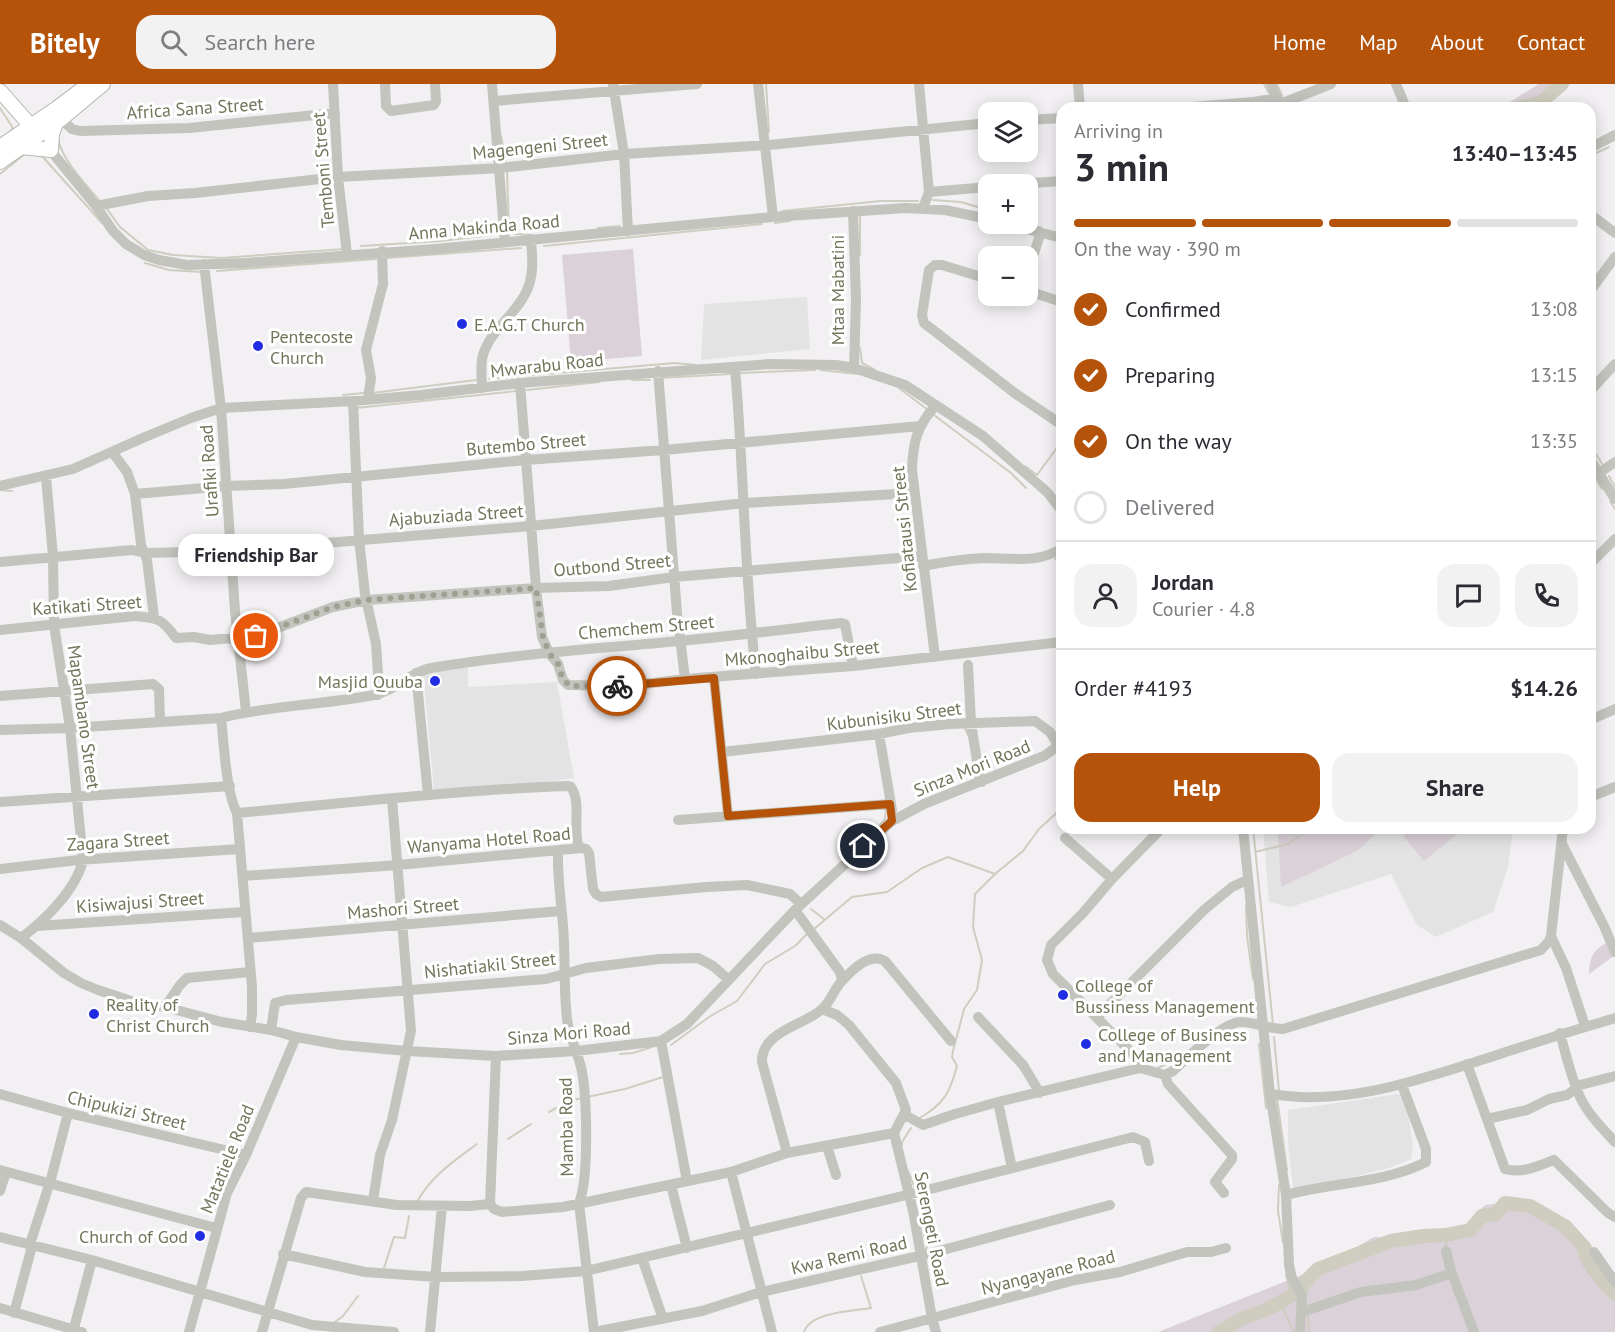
<!DOCTYPE html>
<html lang="en">
<head>
<meta charset="utf-8">
<style>
  :root { --surface:#fff; --page:#f2f2f3; --text:#2b2b33; --muted:#7c7c81; --line:#e1e1e2; --accent:#b45309 }
  body { margin:0; font-family:"PT Sans",sans-serif; background:var(--page); color:var(--text); height:100vh; display:flex; flex-direction:column; font-size:22px; white-space:nowrap }
  * { box-sizing:border-box; margin:0 }
  p { font-size:20px; color:var(--muted) }
  .icon { flex:none; width:33px; height:33px; fill:none; stroke:currentColor; stroke-width:2; stroke-linecap:round; stroke-linejoin:round }
  .map { position:relative; flex:1; overflow:hidden }
  .details { position:absolute; left:1056px; top:18px; width:540px; height:732px; display:flex; flex-direction:column; background:var(--surface); border-radius:18px; box-shadow:0 3px 15px #0003 }
  .details>* { flex:none }
  .buttons { position:absolute; left:978px; top:18px; display:grid; gap:12px }
  .buttons a { display:grid; place-items:center; width:60px; height:60px; border-radius:12px; background:var(--surface); box-shadow:0 3px 15px #0003; font-size:30px }
  .pin { position:absolute; display:grid; place-items:center; width:51px; height:51px; color:#fff; margin:-26px; border:3px solid #fff; border-radius:50%; box-shadow:0 2px 6px #0007 }
  .courier { position:absolute; display:grid; place-items:center; width:60px; height:60px; margin:-30px; border:4px solid #b45309; border-radius:50%; background:#fff; color:#222; box-shadow:0 2px 8px #0007 }
  .bubble { position:absolute; height:42px; border-radius:18px; background:var(--surface); box-shadow:0 3px 15px #0003; font-size:20px; font-weight:700; line-height:42px; text-align:center }
  .summary em { font-style:normal; font-weight:700 }
  .summary div { display:flex; flex-direction:column-reverse }
  .summary { display:flex; align-items:center; justify-content:space-between; height:102px; padding:0 18px }
  h1 { font-size:39px; font-weight:700; line-height:45px }
  .bar { display:grid; grid-template-columns:repeat(4,1fr); gap:9px 6px; align-content:center; height:72px; padding:0 18px }
  .bar i { height:8px; border-radius:4px; background:var(--line) }
  .bar .active { background:var(--accent) }
  .bar p { grid-column:span 4 }
  .line { display:flex; align-items:center; gap:15px; padding:0 18px; border-top:2px solid var(--line) }
  .line div { flex:1 }
  .round { display:grid; place-items:center; flex:none; width:63px; height:63px; border-radius:18px; background:var(--page) }
  ol { padding:0 18px; list-style:none }
  li { display:flex; align-items:center; gap:18px; height:66px }
  li p { margin-inline-start:auto }
  li .icon { padding:6px; border-radius:50%; background:var(--accent); color:#fff; stroke-width:4 }
  li:last-child { color:var(--muted) }
  li i { width:33px; height:33px; border:3px solid var(--line); border-radius:50% }
  .action { display:flex; gap:12px; margin-top:auto; padding:12px 18px }
  .action a { flex:1; height:69px; border-radius:18px; background:var(--accent); color:#fff; font-size:24px; font-weight:700; line-height:69px; text-align:center }
  .action a+a { background:var(--page); color:var(--text) }
  header { display:flex; align-items:center; gap:36px; box-sizing:border-box; height:84px; padding:0 30px; background:var(--accent); color:#fff }
  header strong { font-size:28px }
  nav { display:flex; gap:33px; margin-inline-start:auto; font-size:21px }
  .search { width:420px; height:54px; background:var(--page); display:flex; align-items:center; gap:15px; box-sizing:border-box; padding:0 21px; border-radius:18px; color:var(--muted); font-size:22px }
  .map>svg:first-child { display:block }
</style>
</head>
<body>
<header>
<strong>Bitely</strong>
<div class="search"><svg class="icon" aria-label="search" viewBox="0 0 24 24"><circle cx="10" cy="10" r="6"/><path d="M15 15l6 6"/></svg>Search here</div>
<nav><a>Home</a><a>Map</a><a>About</a><a>Contact</a></nav>
</header>
<div class="map">
<svg width="1615" height="1248" viewBox="0 0 1615 1248">
  <rect width="100%" height="100%" fill="#f3f0f4"/>
  <path fill="#e4e3e4" d="M807,213L810,265L701,276L704,220Z
    M468,584V603L557,598L574,694L520,702L434,707L423,587Z
    M1263,744H1513L1508,783L1493,828L1436,853L1417,841L1391,790L1291,823L1269,818Z
    M1405,1009L1413,1061L1411,1075L1389,1084L1320,1101L1293,1104L1288,1059V1026Z"/>
  <path fill="#dbd1d8" d="M1539,0H1566L1548,19L1541,24H1500Z
    M633,165L642,272L571,278L562,171Z
    M1282,744H1382L1357,767L1281,803L1278,751Z
    M1414,744H1465L1424,777L1403,752Z
    M1609,858L1615,871L1589,890C1590,873 1593,865 1609,858Z
    M1508,1118L1538,1125L1572,1146L1581,1173L1615,1214V1248H1158L1322,1183L1374,1153L1444,1157L1455,1152L1485,1121Z"/>
  <g fill="none" stroke-linecap="round" stroke-linejoin="round">
    <path stroke="#cecdc0" stroke-width="2" d="M766,0L769,48
      M1264,0L1270,11
      M1277,0L1282,12
      M0,24L13,44L9,49
      M501,52L506,79
      M58,56C64,78 85,100 100,117
      M42,72L102,139
      M1590,72L1609,63
      M507,87L509,147
      M0,90L26,69
      M933,116L961,118L988,126
      M107,125L120,143L148,166L173,171L221,174L344,165
      M782,127L881,117H918
      M860,132V171
      M775,139L790,137
      M994,140L1003,142
      M598,144L620,142
      M515,150L530,151
      M361,162L441,157L491,151
      M544,162L762,140
      M387,174L521,164
      M145,179L169,186L202,188
      M217,187L376,175
      M860,264L862,279L875,286
      M821,286L857,290
      M740,289L815,286
      M661,294L730,290
      M489,295L675,279L696,281
      M632,296H650
      M899,304L928,326
      M527,306L599,298
      M372,309L476,296
      M343,311L364,309
      M356,324L516,307
      M934,331L1011,389L1026,404
      M1590,361L1603,381
      M1025,382L1037,391L1059,361H1062
      M1590,386L1602,405
      M1609,392L1615,403
      M0,406L12,407
      M1610,417L1615,425
      M1055,475L1062,473
      M964,642L969,653
      M880,741L885,735L886,725
      M1253,744L1273,941
      M1255,768L1288,760L1310,744
      M1246,821L1247,852L1253,895
      M811,825L825,836
      M814,845L852,813L887,808L922,784L948,773L995,790L1023,767L1039,745L1062,724
      M1274,953L1279,1007
      M1198,958L1209,948
      M1259,960L1266,1024
      M671,961L709,933L737,917L765,880L795,862L807,850
      M620,970L633,969L652,963
      M1158,984L1182,972
      M587,1013L625,1005L663,993
      M1277,1014L1287,1086
      M549,1028L569,1017L582,1014
      M920,1034C945,1019 950,1008 957,982L952,973L953,967L964,925L977,906L982,876L973,843L975,810L995,790
      M508,1055L531,1040
      M902,1061V1058L911,1044
      M908,1087L915,1104
      M1279,1101L1278,1127L1283,1158
      M417,1118C431,1092 454,1077 477,1060
      M920,1134L927,1163L925,1166
      M1445,1164L1447,1157L1455,1148
      M384,1184L394,1153L405,1154L409,1132
      M1286,1190L1291,1212
      M1307,1210V1205L1312,1199
      M1278,1219L1284,1227L1294,1248
      M1308,1232L1309,1248
      M335,1238L343,1232L358,1212
      M804,1248C810,1228 853,1227 871,1224L861,1192"/>
    <path stroke="#cecdc0" stroke-width="14" d="M1519,24L1541,18L1562,0
      M1219,1248L1243,1234L1266,1226L1291,1212L1318,1185L1391,1157L1423,1152L1446,1151L1470,1146L1482,1132L1496,1130L1505,1119L1530,1122L1565,1142L1585,1164C1584,1179 1605,1200 1615,1210"/>
    <g stroke="#b5b7ae" stroke-width="16">
      <path id="major" d="M0,7L37,49
        M0,63L57,24L89,0
        M21,63L51,66L52,50L56,39
        M0,78L61,35L103,0"/>
    </g>
    <path stroke="#c3c4bd" stroke-width="10" d="M333,0L338,93L347,170
      M385,0L386,22L391,27L434,21L436,17L435,0
      M492,0L505,158
      M613,0L624,70L628,147
      M758,0L773,133
      M919,0L929,108L923,124
      M1078,0L1080,24
      M1271,0L1279,18
      M1396,0L1406,24
      M494,17L697,0
      M1280,20L1331,0
      M1179,24L1254,18L1277,14
      M61,35L72,45L80,47L189,44L335,29
      M1028,36L1062,34
      M38,51L96,122L113,147L126,160L144,171L159,176L187,181L245,179L435,165L773,133L905,124L945,126L988,135
      M1590,64L1615,51
      M1017,100L1062,97
      M929,108L988,103
      M96,122L148,112L195,109L338,93L500,84L624,70L769,61L988,39
      M853,127L856,215L854,284
      M1590,130L1615,149
      M1007,140L1062,154
      M204,180L221,324L235,527L246,628
      M1028,188L1040,151L1039,147
      M988,195L942,181H935L929,186L922,231L924,239L1016,310L1062,341
      M1028,207L1062,218
      M1590,207L1615,173
      M735,284C744,386 744,488 756,590
      M658,287L677,529L685,595
      M520,299L536,504L542,553L549,569L558,580L563,596L568,601L628,602L685,595L853,582L1062,558
      M482,304C482,293 480,281 483,271C491,244 520,228 529,201C534,186 532,170 531,155
      M1590,307L1615,280
      M368,315L371,294L366,266L383,200L382,167
      M353,317L359,455L365,510L376,560L378,589V611
      M113,369L127,388L135,410L141,461L147,476L154,533
      M1590,375L1615,415
      M1599,389L1615,378
      M0,402L73,385L145,353L191,334L221,324L353,317L421,311L520,299L770,280L836,281L854,284L905,301L983,352L1047,408L1062,427
      M135,410L227,402L284,400L526,376L664,366L920,342
      M0,478L132,466L145,469L231,467L531,442L745,419L914,409
      M1590,480L1615,455
      M923,482C943,478 963,475 984,474C1010,474 1039,480 1062,464
      M0,546L135,532C159,534 162,535 176,554L194,553L210,556L256,552L333,523L367,516L536,504L609,502L674,493L922,472
      M935,573L912,386C913,357 917,342 936,321
      M968,581L971,639L980,696L982,698
      M416,589L428,711
      M714,594L728,731
      M0,612L153,600L159,605L160,637
      M221,634C224,659 226,709 237,729L252,903V930L250,943
      M1590,636L1615,625
      M0,646L70,644L221,634C272,621 323,621 374,611C395,607 410,588 431,584C513,570 596,565 679,557C733,552 787,545 841,539L845,540L853,582
      M879,650L892,726
      M722,668L879,650L908,644L950,640L1035,637L1050,648L1059,663
      M1590,713L1615,703
      M0,718L230,702
      M237,729C347,719 457,706 568,702L571,703C582,719 572,745 579,764
      M678,736L890,720
      M1243,744L1270,1010L1286,1111L1289,1181L1292,1194L1302,1212L1300,1248
      M1065,754L1112,795
      M1562,760L1604,842L1615,868
      M558,767C557,798 563,827 564,858C565,884 564,909 567,935C569,953 579,970 582,988C587,1014 589,1096 579,1119L594,1248
      M0,785L78,776L239,765
      M243,792L398,781L581,764L586,765L589,769L593,805L596,810L601,813L706,803L747,801L790,810L801,820
      M795,826L840,888L842,896
      M0,841L21,854L64,889L81,899L98,906L131,917L165,923L222,938L271,946L296,953L341,961L407,967L496,972L576,967L661,957L687,940L795,826L892,737L924,720L1044,672L1062,659
      M37,842L244,828
      M1551,852L1566,884L1585,942
      M21,854C45,836 76,806 83,776L70,644L54,541L53,472L46,393
      M248,854L561,827
      M165,923L180,901L187,894L250,888
      M822,925L837,931L849,941L896,999L906,1026L894,1049
      M978,933L1023,981L1040,1009
      M1097,933L1204,826L1232,803L1247,796
      M271,946L275,919L286,916L546,895L586,884L659,875L698,874L713,882L729,896
      M1560,949C1566,971 1571,993 1580,1013C1588,1030 1602,1044 1615,1058
      M661,957L687,1097
      M496,972L490,1120L494,1125L502,1128L563,1123L731,1088L787,1069L894,1049
      M1467,980L1505,1085C1522,1090 1538,1082 1554,1076L1608,1129L1615,1133
      M1140,984L1133,970L1053,890L1047,876L1051,861L1083,829L1112,795L1162,744
      M1165,991L1168,1000L1232,1071V1075L1215,1098L1224,1109
      M0,1010L68,1029L246,1071
      M1270,1010C1349,1023 1424,994 1497,971C1536,958 1576,946 1615,934
      M998,1018L1012,1084
      M905,1031L923,1041L955,1030L998,1018L1140,984L1165,991L1173,987C1186,975 1224,937 1241,938C1255,938 1268,945 1283,945L1541,866L1549,857L1551,852L1563,744
      M1487,1035L1527,1026L1549,1015L1567,1011L1574,1006L1576,1002L1615,992
      M894,1049L913,1127L932,1234L936,1248
      M827,1062L836,1091
      M787,1069L762,978C761,948 802,942 821,926C831,918 834,904 843,896C853,885 870,868 885,877L951,957
      M0,1086L216,1144
      M731,1088L772,1248
      M671,1101L687,1164
      M0,1107L6,1088
      M1286,1111C1332,1098 1383,1100 1426,1078V1065L1402,1001
      M373,1117L380,1071L392,1036L411,947L392,715
      M0,1153L92,1176L312,1241L394,1248
      M1446,1167L1451,1187L1474,1248
      M1594,1168L1615,1198
      M283,1170L365,1188L436,1193L522,1192L586,1187L915,1109L1133,1053L1145,1058L1149,1077
      M642,1174L663,1235
      M0,1224L82,1248
      M1302,1228L1361,1208L1416,1201L1452,1189
      M14,1229L31,1166V1157L51,1095L68,1029
      M73,1248L92,1176
      M189,1248L227,1109L246,1071L296,953
      M262,1248L301,1114L306,1108L397,1121L470,1122L490,1120
      M430,1248L442,1122
      M594,1248L702,1227L761,1208L928,1170L1110,1121
      M880,1248L1075,1196L1120,1188L1187,1168H1211L1226,1164"/>
    <use href="#major" stroke="#fff" stroke-width="14"/>
  </g>
  <g fill="none" stroke-linecap="round" stroke-linejoin="round">
    <path stroke="#9ea191" stroke-width="6" stroke-dasharray="0 10.8" d="M256,552L333,523L367,516L536,504L543,553L549,569L558,580L563,596L571,602H617"/>
    <path stroke="#b45309" stroke-width="8" d="M617,602L714,594L728,732L890,720L892,737L863,762"/>
  </g>
  <g fill="#202de3" stroke="#fff" stroke-width="2">
    <circle cx="462" cy="240" r="6"/>
    <circle cx="258" cy="262" r="6"/>
    <circle cx="435" cy="597" r="6"/>
    <circle cx="1063" cy="911" r="6"/>
    <circle cx="94" cy="930" r="6"/>
    <circle cx="1086" cy="960" r="6"/>
    <circle cx="200" cy="1152" r="6"/>
  </g>
  <g text-anchor="middle" dominant-baseline="central" stroke-width="6" stroke-linejoin="round" paint-order="stroke">
    <g font-size="18" fill="#71765b" stroke="#fff">
      <text transform="translate(195 24) rotate(-4)">Africa Sana Street</text>
      <text transform="translate(540 62) rotate(-6)">Magengeni Street</text>
      <text transform="translate(323 86) rotate(-95)">Temboni Street</text>
      <text transform="translate(484 143) rotate(-5)">Anna Makinda Road</text>
      <text transform="translate(837 206) rotate(-90)">Mtaa Mabatini</text>
      <text transform="translate(547 281) rotate(-6)">Mwarabu Road</text>
      <text transform="translate(526 360) rotate(-5)">Butembo Street</text>
      <text transform="translate(209 387) rotate(-94)">Urafiki Road</text>
      <text transform="translate(456 431) rotate(-4)">Ajabuziada Street</text>
      <text transform="translate(904 445) rotate(-96)">Kofiatausi Street</text>
      <text transform="translate(612 481) rotate(-5)">Outbond Street</text>
      <text transform="translate(87 521) rotate(-4)">Katikati Street</text>
      <text transform="translate(646 543) rotate(-5)">Chemchem Street</text>
      <text transform="translate(802 569) rotate(-5)">Mkonoghaibu Street</text>
      <text transform="translate(894 632) rotate(-7)">Kubunisiku Street</text>
      <text transform="translate(84 633) rotate(82)">Mapambano Street</text>
      <text transform="translate(972 684) rotate(-22)">Sinza Mori Road</text>
      <text transform="translate(489 756) rotate(-5)">Wanyama Hotel Road</text>
      <text transform="translate(118 757) rotate(-4)">Zagara Street</text>
      <text transform="translate(140 818) rotate(-4)">Kisiwajusi Street</text>
      <text transform="translate(403 824) rotate(-5)">Mashori Street</text>
      <text transform="translate(490 881) rotate(-6)">Nishatiakil Street</text>
      <text transform="translate(569 949) rotate(-5)">Sinza Mori Road</text>
      <text transform="translate(127 1026) rotate(13)">Chipukizi Street</text>
      <text transform="translate(566 1043) rotate(-91)">Mamba Road</text>
      <text transform="translate(227 1075) rotate(-68)">Matatiele Road</text>
      <text transform="translate(932 1145) rotate(79)">Serengeti Road</text>
      <text transform="translate(849 1171) rotate(-13)">Kwa Remi Road</text>
      <text transform="translate(1048 1188) rotate(-14)">Nyangayane Road</text>
    </g>
    <g font-size="18" fill="#71765b" stroke="#fff" text-anchor="start">
      <text x="474" y="240">E.A.G.T Church</text>
      <text x="270" y="252">Pentecoste<tspan x="270" dy="21">Church</tspan></text>
      <text x="423" y="597" text-anchor="end">Masjid Quuba</text>
      <text x="1075" y="901">College of<tspan x="1075" dy="21">Bussiness Management</tspan></text>
      <text x="106" y="920">Reality of<tspan x="106" dy="21">Christ Church</tspan></text>
      <text x="1098" y="950">College of Business<tspan x="1098" dy="21">and Management</tspan></text>
      <text x="188" y="1152" text-anchor="end">Church of God</text>
    </g>
  </g>
</svg>
<div class="buttons">
<a><svg class="icon" aria-label="layers" viewBox="0 0 24 24"><path d="M12 4l9 5-9 5-9-5zM3 14l9 5 9-5"/></svg></a>
<a>+</a>
<a>−</a>
</div>
<div class="pin" style="left:256px;top:552px;background:#ea580c"><svg class="icon" aria-label="bag" viewBox="0 0 24 24"><path d="M5 8h14l-1 12H6zM9 8a3 3 0 0 1 6 0"/></svg></div>
<div class="pin" style="left:863px;top:762px;background:#1f2937"><svg class="icon" aria-label="home" viewBox="0 0 24 24"><path d="M3 11l9-7 9 7M6 9v11h12V9"/></svg></div>
<div class="courier" style="left:617px;top:602px"><svg class="icon" aria-label="bike" viewBox="0 0 24 24"><circle cx="6" cy="16" r="4"/><circle cx="18" cy="16" r="4"/><path d="M6 16l4-8h5l3 8M10 8l3 8H6M13 5h3"/></svg></div>
<div class="bubble" style="left:178px;top:450px;width:156px">Friendship Bar</div>
<section class="details">
<div class="summary"><div><h1>3 min</h1><p>Arriving in</p></div><em>13:40–13:45</em></div>
<div class="bar"><i class="active"></i><i class="active"></i><i class="active"></i><i></i><p>On the way · 390 m</p></div>
<ol>
<li><svg class="icon" aria-label="check" viewBox="0 0 24 24"><path d="M5 12l5 5 9-10"/></svg>Confirmed<p>13:08</p></li>
<li><svg class="icon" aria-label="check" viewBox="0 0 24 24"><path d="M5 12l5 5 9-10"/></svg>Preparing<p>13:15</p></li>
<li><svg class="icon" aria-label="check" viewBox="0 0 24 24"><path d="M5 12l5 5 9-10"/></svg>On the way<p>13:35</p></li>
<li><i></i>Delivered</li>
</ol>
<div class="line" style="height:108px"><a class="round"><svg class="icon" aria-label="person" viewBox="0 0 24 24"><circle cx="12" cy="8" r="4"/><path d="M4 21q1-7 8-7t8 7"/></svg></a><div><b>Jordan</b><p>Courier · 4.8</p></div><a class="round"><svg class="icon" aria-label="chat" viewBox="0 0 24 24"><path d="M4 5h16v11H9l-5 4z"/></svg></a><a class="round"><svg class="icon" aria-label="phone" viewBox="0 0 24 24"><path d="M5 4h4l2 5-3 2q2 4 5 5l2-3 5 2v4C11 20 4 13 5 4z"/></svg></a></div>
<div class="line" style="height:78px"><div>Order #4193</div><b>$14.26</b></div>
<div class="action"><a>Help</a><a>Share</a></div>
</section>
</div>
</body>
</html>
